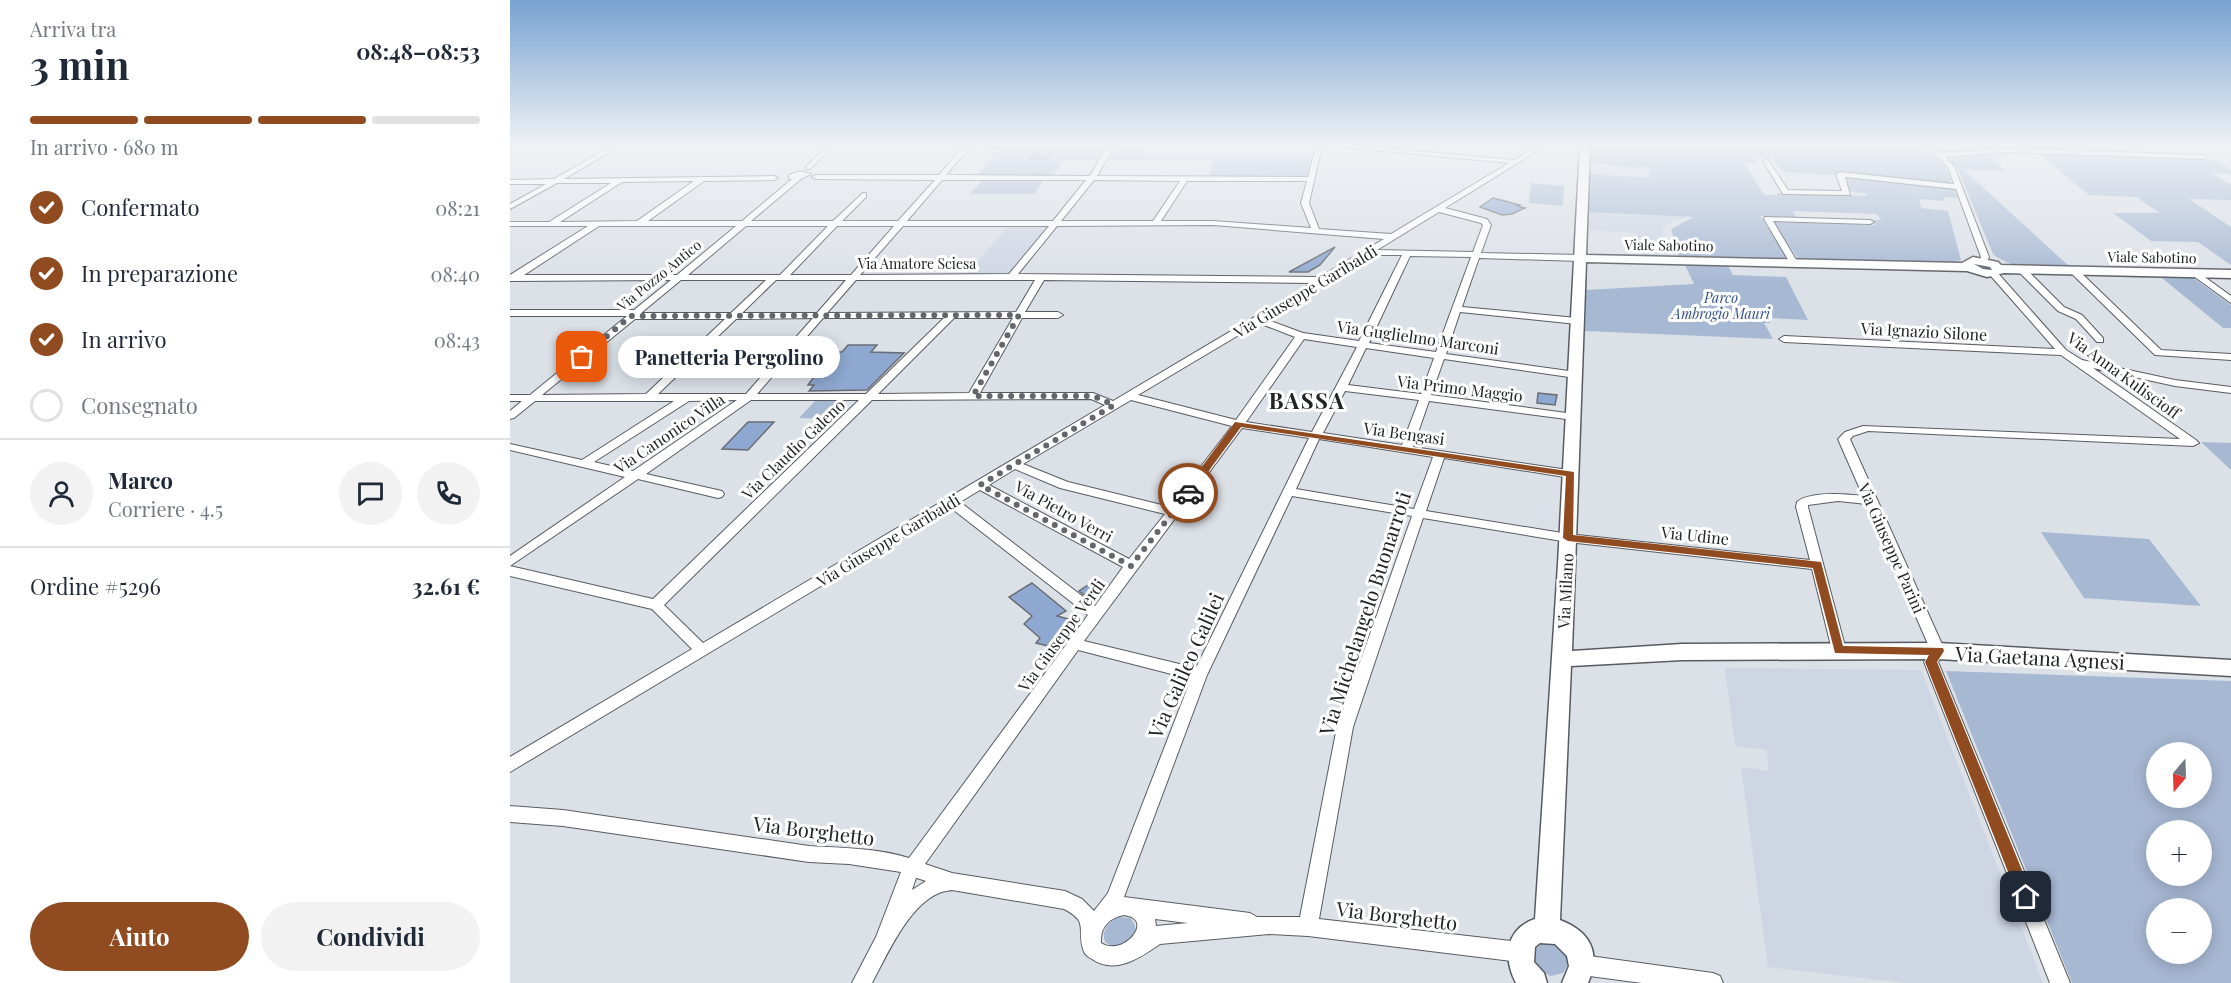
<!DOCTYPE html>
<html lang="it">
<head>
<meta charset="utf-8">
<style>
  :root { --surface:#fff; --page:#f2f2f3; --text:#1f2937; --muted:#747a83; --line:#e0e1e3; --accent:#904c20 }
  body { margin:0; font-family:"Playfair Display",serif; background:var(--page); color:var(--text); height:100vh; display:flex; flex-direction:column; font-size:22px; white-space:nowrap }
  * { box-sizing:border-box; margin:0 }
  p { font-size:20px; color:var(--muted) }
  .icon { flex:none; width:33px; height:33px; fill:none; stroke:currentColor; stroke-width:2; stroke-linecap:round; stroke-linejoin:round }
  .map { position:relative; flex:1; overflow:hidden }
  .panel { display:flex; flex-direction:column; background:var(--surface); width:510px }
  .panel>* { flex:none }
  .needle { width:39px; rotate:199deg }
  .controls { position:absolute; left:1636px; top:742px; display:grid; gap:12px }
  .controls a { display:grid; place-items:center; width:66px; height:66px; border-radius:50%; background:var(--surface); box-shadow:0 3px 15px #0003; font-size:30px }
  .pin { position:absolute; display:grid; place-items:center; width:51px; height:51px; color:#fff; margin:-26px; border-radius:12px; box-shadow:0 3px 9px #0006 }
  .courier { position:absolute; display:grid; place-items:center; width:60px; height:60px; margin:-30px; border:4px solid #904c20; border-radius:50%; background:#fff; color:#222; box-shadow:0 2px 8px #0007 }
  .bubble { position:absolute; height:42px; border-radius:21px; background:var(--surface); box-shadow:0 3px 15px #0003; font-size:20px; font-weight:700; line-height:42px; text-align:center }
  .summary em { font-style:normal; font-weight:700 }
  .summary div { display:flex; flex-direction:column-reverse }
  .summary { display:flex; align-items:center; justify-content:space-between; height:102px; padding:0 30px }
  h1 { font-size:39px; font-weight:700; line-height:45px }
  .bar { display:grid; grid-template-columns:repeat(4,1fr); gap:9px 6px; align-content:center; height:72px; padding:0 30px }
  .bar i { height:8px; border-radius:4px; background:var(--line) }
  .bar .active { background:var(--accent) }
  .bar p { grid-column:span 4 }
  .line { display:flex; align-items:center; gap:15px; padding:0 30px; border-top:2px solid var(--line) }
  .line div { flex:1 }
  .round { display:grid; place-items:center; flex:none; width:63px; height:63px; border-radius:32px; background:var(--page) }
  ol { padding:0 30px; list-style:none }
  li { display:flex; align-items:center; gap:18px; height:66px }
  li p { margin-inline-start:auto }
  li .icon { padding:6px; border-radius:50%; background:var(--accent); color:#fff; stroke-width:4 }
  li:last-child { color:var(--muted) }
  li i { width:33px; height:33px; border:3px solid var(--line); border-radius:50% }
  .button { display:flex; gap:12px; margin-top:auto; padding:12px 30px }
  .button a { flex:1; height:69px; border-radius:36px; background:var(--accent); color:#fff; font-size:24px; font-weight:700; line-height:69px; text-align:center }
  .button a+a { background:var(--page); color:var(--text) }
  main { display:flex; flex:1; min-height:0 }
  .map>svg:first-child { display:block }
</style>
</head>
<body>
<main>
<section class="panel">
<div class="summary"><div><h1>3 min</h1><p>Arriva tra</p></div><em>08:48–08:53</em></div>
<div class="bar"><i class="active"></i><i class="active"></i><i class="active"></i><i></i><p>In arrivo · 680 m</p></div>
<ol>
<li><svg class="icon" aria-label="check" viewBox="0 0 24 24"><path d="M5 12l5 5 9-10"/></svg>Confermato<p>08:21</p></li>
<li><svg class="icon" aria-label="check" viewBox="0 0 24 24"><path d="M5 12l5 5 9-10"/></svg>In preparazione<p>08:40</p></li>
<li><svg class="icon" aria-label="check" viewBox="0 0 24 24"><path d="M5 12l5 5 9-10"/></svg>In arrivo<p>08:43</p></li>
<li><i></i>Consegnato</li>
</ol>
<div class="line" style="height:108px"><a class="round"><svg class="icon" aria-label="person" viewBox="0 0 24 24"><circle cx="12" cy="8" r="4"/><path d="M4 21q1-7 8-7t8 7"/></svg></a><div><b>Marco</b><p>Corriere · 4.5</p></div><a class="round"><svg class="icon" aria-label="chat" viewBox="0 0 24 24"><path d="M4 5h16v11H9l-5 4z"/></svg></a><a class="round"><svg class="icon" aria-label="phone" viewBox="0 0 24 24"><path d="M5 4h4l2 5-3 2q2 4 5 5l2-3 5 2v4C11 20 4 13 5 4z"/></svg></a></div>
<div class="line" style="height:78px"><div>Ordine #5296</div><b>32.61 €</b></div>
<div class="button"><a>Aiuto</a><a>Condividi</a></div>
</section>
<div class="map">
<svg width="1721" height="983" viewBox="0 0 1721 983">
  <rect width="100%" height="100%" fill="#dce1e8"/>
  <path fill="#ced5e3" d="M1081,164L1139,168L1140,179L1080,174Z
    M1077,212L1179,217L1165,220L1152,228L1161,257L1132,255L1126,233L1078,230Z
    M500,225H539L500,271L495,274H456Z
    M1215,668L1411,670L1533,983H1396L1258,967L1231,767L1259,771L1258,761L1257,750L1225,746Z"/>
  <path fill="#a7b8d3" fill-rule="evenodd" d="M492,146H594L586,160H555L542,176L467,175Z
    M606,146H637L633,156H801L797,175L790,177L699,176L703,160H598Z
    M1082,146H1414L1435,166L1442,184L1325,172V175L1273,172L1262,158H1244L1246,163H1234L1254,195H1267V193L1357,196L1355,193L1341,192L1334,176L1444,188L1448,198L1434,197L1435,201L1409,199L1411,208L1438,211L1451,260L1439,263L1289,260L1263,222L1365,225L1363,220H1372L1366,214L1283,211L1286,217L1250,216L1278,259L1169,257L1161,229L1184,217L1077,212L1078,174L1140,178L1139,168L1081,164Z
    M1425,146H1474L1481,152H1493L1494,155L1482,160L1497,171L1454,170L1560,267C1536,266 1502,271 1483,254L1447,167Z
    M1528,153L1706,160L1721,170V173H1702L1721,185V200L1679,199L1721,227V265L1688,242L1641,241L1603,213H1650L1626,197L1579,195Z
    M473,180H534L524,194H460Z
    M1021,183L1054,186L1053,206L1019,203Z
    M1174,263L1217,264L1223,275L1276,277L1298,320L1259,318L1260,323H1254L1263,339L1075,331L1076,290L1184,284Z
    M1600,273L1682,277L1721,305V328H1713L1652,278L1604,277Z
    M305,401H335L317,419L289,418Z
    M1691,442L1721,443V470Z
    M1531,532L1639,539L1691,606L1574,598Z
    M1436,671L1721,681V983H1562ZM1647,753H1692V798H1647ZM1647,831H1692V876H1647ZM1647,909H1692V954H1647Z
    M609,917L620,918C630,928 624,936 617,945L602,947L595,942C591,930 599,921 609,917Z
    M1034,942L1048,944C1056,954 1062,961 1053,973L1041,976C1028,972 1022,963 1025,950Z"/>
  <path fill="#8fa8d1" stroke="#696d73" stroke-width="1.5" d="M531,146H545L538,158L519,159Z
    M983,198L1010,205L1007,206L1015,208L1002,214L992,215L970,207Z
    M825,247L810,265L798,272H779Z
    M338,345H367L361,352L394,353L357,390L299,391L304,385H298L322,352H332Z
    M1028,393L1047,395L1045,405L1027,403Z
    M238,422H264L238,450L212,449Z
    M522,583L556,611L547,616L570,622L550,649L526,643L530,638L514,624L522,616L499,597Z
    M581,583L593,591L585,603L569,591Z"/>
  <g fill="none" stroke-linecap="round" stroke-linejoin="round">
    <g stroke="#585c62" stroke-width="2">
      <path id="street" d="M101,146H110L54,179L264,176L268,178L264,180L194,181L138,221H232L282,179H279V175L290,171L301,174L291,179L241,221H323L353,193H356V197L332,221H388L425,180L306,179L302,177L306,175H429L454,146H461L436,175L580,176L597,146H604L587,176L798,177L806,146H812L799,203L809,229L881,234L999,163L821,146H852L1005,160L1027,146H1035L935,208L977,219L981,225L971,253L1070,255L1074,258L1070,261L969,258L952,307L1067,318L1072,321L1067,324L950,312L936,354L1066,372L1071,375L1066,378L934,359L921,395L1064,414L1069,417L1064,420L919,401L903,447L1065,471L1067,474L1065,477L1061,478L934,458L916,511L1058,534L1300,560L1286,507L1287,502C1299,491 1337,494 1353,496L1328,439L1335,432L1353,426L1670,439L1551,355L1274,342L1269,339L1274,336L1545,349L1480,275L1479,273L1483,270L1486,271L1556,350L1572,360L1665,380L1721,387V393L1665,386L1583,368L1686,440L1689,443L1683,446L1358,431L1343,436L1340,439L1435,651L1428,662L1560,983H1540L1414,662L1421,651L1357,504L1328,501L1298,505V507L1336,650L1334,654L1329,655L1324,654L1322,650L1302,569L1058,542L913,518L843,727L809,919L1010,942L1017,945L1020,952L1017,959L1010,962L798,936L759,934L650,944C630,958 605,975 582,959C577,956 574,954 573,949C567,928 579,922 554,909L442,890C438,891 433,891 429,893C398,906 377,955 362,983H342L366,937L391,872L339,864L299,862L53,826L0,822V806L53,810L299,846C332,848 367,848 399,858L578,615L441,508L0,772V757L182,649L142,609L0,576V556L115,477L0,450V444L72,460L164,401H25L4,418L0,419V411L12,401H0V395H20L117,316H0V310H124L161,280L0,281V275L78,226H0V222H39L101,183H47L0,209V204L36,184H0V180L44,179ZM432,180H576L543,221H397ZM584,180L670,181L643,221H551ZM184,181L127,221L50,222L112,182ZM677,181H797L791,203L801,228L703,221H651ZM929,212L971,223L973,225L963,252L867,250ZM703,225L874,239L810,277L508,274L547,226ZM89,226H226L167,275H14ZM236,226H318L270,275H178ZM327,226H384L341,275H280ZM393,226H539L499,274L350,275ZM860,255H892L849,341L793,333L755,319ZM900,256L961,257L926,352L859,343ZM171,280H256L221,313H131ZM266,280H336L307,313H232ZM346,280H525L506,312L317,313ZM534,280L802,283L603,401L583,393H470L512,318H548L553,315L548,312H515ZM303,318L236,394H148L226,319ZM313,318H434L356,394H247ZM444,318H503L459,393L368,394ZM125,319H215L136,394L32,395ZM749,323L785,337L726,420L628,395ZM794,339L847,347L802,432L736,422ZM856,348L924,358L911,394L838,385ZM835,391L909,400L892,445L813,433ZM581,399L595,405L193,643L154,605L362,400ZM227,400L123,471L84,462L179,401ZM241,400H349L143,599L0,566L128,479L208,498L212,497L214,494L212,491L136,474ZM621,400L722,426L660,507L558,482L513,464ZM732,428L799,438L686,668L574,641ZM809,439L923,457L904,509L786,489ZM505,469L550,488L655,514L619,559L479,485ZM470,490L613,567L585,606L450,502ZM782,496L902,516L827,727L790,917H747L740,913L614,897L697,675ZM568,650L681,679L598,893L584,911L572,899L555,891L442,873L415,864ZM407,878L416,881L402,890L406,878ZM614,915C617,916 621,916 623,918C638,927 611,956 591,943C590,927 599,918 614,915ZM645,919L678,923L646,926Z
        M316,146H323L300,169H296V167Z
        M1416,146H1423L1430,153L1497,148L1694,155L1697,157L1694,159L1497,152L1435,157L1444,166L1479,257L1476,263L1473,264L1469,261L1471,257L1446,189L1335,177L1340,195L1276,194H1273L1253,161L1258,160L1278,190L1332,191L1326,174L1330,172L1444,184L1438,167Z
        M483,149L492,151L489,153L481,152V150Z
        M1255,217L1360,220L1364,222L1360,224L1263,221L1288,263L1284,266L1280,263L1254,219Z
        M1511,266L1514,267L1554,307L1572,315L1593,338V342H1587L1566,319L1548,311L1508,271L1507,269Z
        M1563,267L1566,268L1651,350L1721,354V360L1645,355L1560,272L1559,270Z
        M1685,270L1721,296V303L1682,275L1681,273Z
        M1072,955L1203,973L1210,976L1213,983H1132L1072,975L1065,972L1062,965L1065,958Z"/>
    </g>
    <g stroke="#585c62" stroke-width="3">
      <path id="secondary" d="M1070,146H1080L1076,255L1452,263L1463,257L1488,262L1491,265L1721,270V278L1494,273L1477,277L1457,271L1076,262L1062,651L1172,644L1428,643L1721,660V676L1428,659L1172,660L1061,666L1050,920C1081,932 1091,953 1078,983H1052L1059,966L1057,956L1045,944L1030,943L1025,947L1024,962L1034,973L1037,983H1006C993,958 995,929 1025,919L1048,564ZM1464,264L1480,267L1482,270L1473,269Z"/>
    </g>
    <use href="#street" fill="#fff" fill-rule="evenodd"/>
    <use href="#secondary" fill="#fff" fill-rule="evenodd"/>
  </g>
  <linearGradient id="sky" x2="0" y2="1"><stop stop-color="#77a2d1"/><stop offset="0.51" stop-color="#eff2f5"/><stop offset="1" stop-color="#eff2f5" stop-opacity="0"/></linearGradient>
  <rect width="1721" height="284" fill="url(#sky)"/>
  <path fill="#904c20" d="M725,422L1064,472L1063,535L1311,562L1333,646L1433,648L1434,651L1427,662L1523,897L1521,902L1516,905L1511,902L1508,897L1415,662L1419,655L1325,653L1303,568L1058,541L1053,538L1056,476L731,427L681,495H674V491Z"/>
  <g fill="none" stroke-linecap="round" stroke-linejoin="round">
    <path stroke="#63666a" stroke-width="6" stroke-dasharray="0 10.8" d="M72,357L121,316L509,315L463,396H583L604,405L470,485L621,566L678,493"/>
  </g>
  <g text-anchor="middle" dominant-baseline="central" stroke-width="6" stroke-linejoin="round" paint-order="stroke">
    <g font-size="14" fill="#222426" stroke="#fff">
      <text transform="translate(1159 245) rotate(1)">Viale Sabotino</text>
      <text transform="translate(1642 257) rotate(1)">Viale Sabotino</text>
      <text x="407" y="263">Via Amatore Sciesa</text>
      <text transform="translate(149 275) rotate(-39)">Via Pozzo Antico</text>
    </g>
    <g font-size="14" font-style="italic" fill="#305085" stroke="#fff">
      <text x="1211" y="297">Parco<tspan x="1211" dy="16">Ambrogio Mauri</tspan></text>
    </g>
    <g font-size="16" fill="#222426" stroke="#fff">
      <text transform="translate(795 291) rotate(-31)">Via Giuseppe Garibaldi</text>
      <text transform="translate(1414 331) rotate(3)">Via Ignazio Silone</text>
      <text transform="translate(908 337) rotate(8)">Via Guglielmo Marconi</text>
      <text transform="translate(1614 375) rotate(36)">Via Anna Kuliscioff</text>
      <text transform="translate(950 388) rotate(7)">Via Primo Maggio</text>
      <text transform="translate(159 433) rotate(-34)">Via Canonico Villa</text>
      <text transform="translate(894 433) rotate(8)">Via Bengasi</text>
      <text transform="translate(283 449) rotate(-44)">Via Claudio Galeno</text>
      <text transform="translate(554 511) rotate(29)">Via Pietro Verri</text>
      <text transform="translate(1185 535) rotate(6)">Via Udine</text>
      <text transform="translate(378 540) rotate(-31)">Via Giuseppe Garibaldi</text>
      <text transform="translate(1382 548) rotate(66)">Via Giuseppe Parini</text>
      <text transform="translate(1055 591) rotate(-87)">Via Milano</text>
      <text transform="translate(551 635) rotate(-54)">Via Giuseppe Verdi</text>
    </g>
    <g font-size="20" fill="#222426" stroke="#fff">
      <text transform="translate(854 613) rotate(-72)">Via Michelangelo Buonarroti</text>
      <text transform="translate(1530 657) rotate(3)">Via Gaetana Agnesi</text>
      <text transform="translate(675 665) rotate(-66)">Via Galileo Galilei</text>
      <text transform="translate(304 830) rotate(7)">Via Borghetto</text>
      <text transform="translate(887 915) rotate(7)">Via Borghetto</text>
    </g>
    <g font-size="22" font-weight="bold" letter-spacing="1.5" fill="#222426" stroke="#fff">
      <text x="797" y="400">BASSA</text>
    </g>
  </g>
</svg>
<div class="controls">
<a><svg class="needle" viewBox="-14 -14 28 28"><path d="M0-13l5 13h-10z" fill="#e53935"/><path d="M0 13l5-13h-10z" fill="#747a83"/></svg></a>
<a>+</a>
<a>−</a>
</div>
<div class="pin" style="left:72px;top:357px;background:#ea580c"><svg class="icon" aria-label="bag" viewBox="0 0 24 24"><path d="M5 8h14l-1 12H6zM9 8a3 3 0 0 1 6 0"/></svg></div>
<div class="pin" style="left:1516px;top:897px;background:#1f2937"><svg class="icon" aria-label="home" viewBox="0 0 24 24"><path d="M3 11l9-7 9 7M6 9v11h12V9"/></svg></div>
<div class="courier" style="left:678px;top:493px"><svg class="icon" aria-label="car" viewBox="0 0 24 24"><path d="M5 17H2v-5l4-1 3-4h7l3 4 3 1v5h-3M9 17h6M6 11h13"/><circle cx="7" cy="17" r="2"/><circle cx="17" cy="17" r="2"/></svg></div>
<div class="bubble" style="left:108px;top:336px;width:222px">Panetteria Pergolino</div>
</div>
</main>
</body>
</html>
